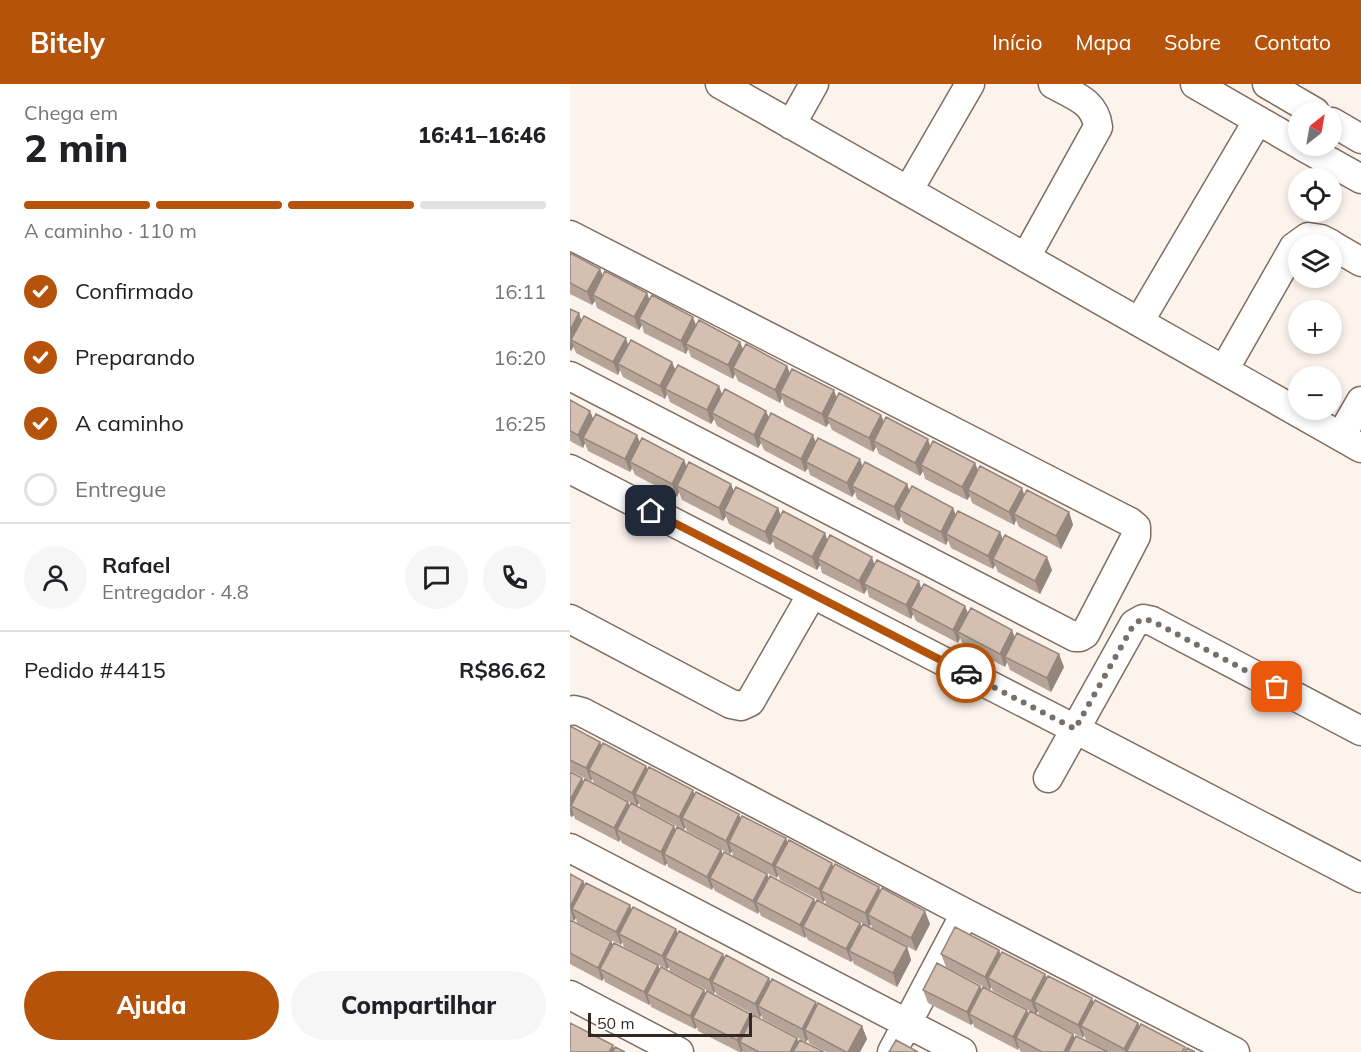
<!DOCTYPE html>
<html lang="pt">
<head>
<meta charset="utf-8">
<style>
  :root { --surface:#fff; --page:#f6f6f6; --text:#202124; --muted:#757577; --line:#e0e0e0; --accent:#b45309 }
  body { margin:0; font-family:Mulish,sans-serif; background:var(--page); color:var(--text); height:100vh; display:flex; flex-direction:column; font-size:22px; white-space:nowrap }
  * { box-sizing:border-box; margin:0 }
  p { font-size:20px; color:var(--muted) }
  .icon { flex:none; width:33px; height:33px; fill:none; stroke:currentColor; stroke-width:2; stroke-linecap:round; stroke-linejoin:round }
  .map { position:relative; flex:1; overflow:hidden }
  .sheet { display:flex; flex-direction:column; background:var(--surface); width:570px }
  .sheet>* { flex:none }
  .needle { width:39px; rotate:31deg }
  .controls { position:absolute; left:718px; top:18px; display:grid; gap:12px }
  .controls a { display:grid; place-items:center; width:54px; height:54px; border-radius:50%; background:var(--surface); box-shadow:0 3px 9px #0003; font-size:30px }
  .scale { position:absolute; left:18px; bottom:15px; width:164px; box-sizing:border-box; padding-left:6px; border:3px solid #302822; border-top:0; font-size:16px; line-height:21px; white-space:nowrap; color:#302822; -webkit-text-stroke:4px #fff; paint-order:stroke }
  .pin { position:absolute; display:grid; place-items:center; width:51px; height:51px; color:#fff; margin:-26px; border-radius:12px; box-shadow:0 3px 9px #0006 }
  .courier { position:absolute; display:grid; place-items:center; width:60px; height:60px; margin:-30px; border:4px solid #b45309; border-radius:50%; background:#fff; color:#222; box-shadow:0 2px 8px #0007 }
  .overview em { font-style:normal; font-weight:800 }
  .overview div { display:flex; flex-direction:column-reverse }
  .overview { display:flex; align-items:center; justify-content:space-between; height:102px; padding:0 24px }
  h1 { font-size:39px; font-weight:800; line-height:45px }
  .bar { display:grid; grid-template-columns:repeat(4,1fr); gap:9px 6px; align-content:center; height:72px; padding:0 24px }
  .bar i { height:8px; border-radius:4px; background:var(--line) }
  .bar .active { background:var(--accent) }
  .bar p { grid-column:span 4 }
  .line { display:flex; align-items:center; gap:15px; padding:0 24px; border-top:2px solid var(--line) }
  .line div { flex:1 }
  .round { display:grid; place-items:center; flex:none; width:63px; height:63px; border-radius:32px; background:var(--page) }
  ol { padding:0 24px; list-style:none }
  li { display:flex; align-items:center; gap:18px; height:66px }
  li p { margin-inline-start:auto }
  li .icon { padding:6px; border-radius:50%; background:var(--accent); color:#fff; stroke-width:4 }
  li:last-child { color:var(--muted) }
  li i { width:33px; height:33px; border:3px solid var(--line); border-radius:50% }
  .action { display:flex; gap:12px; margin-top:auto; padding:12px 24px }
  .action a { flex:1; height:69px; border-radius:36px; background:var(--accent); color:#fff; font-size:24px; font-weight:800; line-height:69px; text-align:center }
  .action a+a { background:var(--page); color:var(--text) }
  header { display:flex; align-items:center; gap:36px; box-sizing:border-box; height:84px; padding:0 30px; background:var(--accent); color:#fff }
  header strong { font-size:28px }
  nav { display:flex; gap:33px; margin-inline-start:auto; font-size:21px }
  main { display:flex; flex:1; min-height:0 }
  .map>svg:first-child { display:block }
</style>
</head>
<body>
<header>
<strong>Bitely</strong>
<nav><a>Início</a><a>Mapa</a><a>Sobre</a><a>Contato</a></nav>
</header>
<main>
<section class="sheet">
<div class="overview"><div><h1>2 min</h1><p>Chega em</p></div><em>16:41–16:46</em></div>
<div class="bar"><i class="active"></i><i class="active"></i><i class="active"></i><i></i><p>A caminho · 110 m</p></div>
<ol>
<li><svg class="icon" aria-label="check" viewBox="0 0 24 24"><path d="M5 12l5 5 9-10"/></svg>Confirmado<p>16:11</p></li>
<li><svg class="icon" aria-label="check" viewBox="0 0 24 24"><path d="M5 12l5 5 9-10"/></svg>Preparando<p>16:20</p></li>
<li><svg class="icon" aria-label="check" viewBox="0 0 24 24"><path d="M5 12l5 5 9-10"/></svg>A caminho<p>16:25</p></li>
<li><i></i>Entregue</li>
</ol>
<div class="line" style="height:108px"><a class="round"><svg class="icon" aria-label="person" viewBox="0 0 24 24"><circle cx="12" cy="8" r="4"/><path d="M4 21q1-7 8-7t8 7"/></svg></a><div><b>Rafael</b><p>Entregador · 4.8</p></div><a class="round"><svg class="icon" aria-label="chat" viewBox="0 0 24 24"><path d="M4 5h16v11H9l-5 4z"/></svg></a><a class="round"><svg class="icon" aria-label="phone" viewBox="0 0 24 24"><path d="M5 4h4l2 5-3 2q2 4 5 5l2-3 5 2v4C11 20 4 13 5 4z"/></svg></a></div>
<div class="line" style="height:78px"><div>Pedido #4415</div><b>R$86.62</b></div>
<div class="action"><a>Ajuda</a><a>Compartilhar</a></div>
</section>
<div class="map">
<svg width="791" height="968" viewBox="0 0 791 968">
  <rect width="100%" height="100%" fill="#fcf3ed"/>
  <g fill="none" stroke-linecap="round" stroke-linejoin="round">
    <g stroke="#806c60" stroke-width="31">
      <path id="minor" d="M150,0L791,364
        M625,0L729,60
        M697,0L745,28
        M762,38L791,55
        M221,41L244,0
        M732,62L791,95
        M338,107L400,0
        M0,151L560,438L566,443V452L515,550L510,553H505L0,292
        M762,161L791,178
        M456,173L528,43C525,17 504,12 483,0
        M569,238L688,36
        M654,286L724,163L738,153L751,155L761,160
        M771,352L791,317
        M0,385L505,645L791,794
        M0,535L161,620L171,622L180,618L242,510
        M0,627L4,626L12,628L395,829L665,968
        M478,694L564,540L573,535L582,537L791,647
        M0,764L392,968
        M0,911L109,968
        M322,968L390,839"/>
    </g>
    <use href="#minor" stroke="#fff" stroke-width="28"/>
  </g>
  <path fill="#b6a498" d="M0,169L30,185L33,192L77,209L79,216L126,241L170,258L173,265L217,282L220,289L267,314L311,331L314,338L360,362L405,379L408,386L452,404L454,411L499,428L503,441L491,465L449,443L446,436L444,441L402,419L400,412L397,416L355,395L353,387L350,392L309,370L306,363L303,368L262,346L259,339L256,343L215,322L212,314L210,319L168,297L165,290L163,295L121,273L118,265L116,270L74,249L72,241L69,246L27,224L25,217L22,221L0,210Z
    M0,225L9,229L11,237L58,261L102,278L105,285L152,310L196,327L199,334L246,358L292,383L337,400L339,407L383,424L386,431L430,448L433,456L482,486L470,510L428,488L425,481L423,485L381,464L378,456L376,461L334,439L331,432L329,437L287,415L285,408L282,413L240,391L238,384L235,388L194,366L191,359L188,364L147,342L144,335L141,340L100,318L97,310L95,315L53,293L50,286L48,291L6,269L3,262L1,267L0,266Z
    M0,316L20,327L23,334L67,351L70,359L114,376L117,383L164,408L208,424L210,432L255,449L257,456L351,505L395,522L398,529L445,553L494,583L481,608L440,586L437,578L435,583L393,561L390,554L388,559L346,537L343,530L341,535L299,513L297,505L294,510L252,489L250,481L247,486L205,464L203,457L200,461L159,440L156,432L153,437L112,416L109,408L107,413L65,391L62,384L60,388L18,367L15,359L13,364L0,357Z
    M0,642L30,658L32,662L76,682L78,686L171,735L216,754L217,758L264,783L309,803L310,807L360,840L346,867L302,844L301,840L299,843L256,820L255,816L253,818L210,796L208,791L207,794L163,772L162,767L160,770L117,747L115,743L114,746L70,723L69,719L67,722L24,699L22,695L21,697L0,687Z
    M0,688L12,694L13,698L106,746L151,766L152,770L197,790L199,795L244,815L245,819L290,839L292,843L337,863L341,876L327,903L284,880L282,876L281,878L238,856L236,852L235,854L191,832L189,827L188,830L145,807L143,803L142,806L98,783L97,779L95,782L52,759L50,755L49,758L5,735L4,731L2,733L0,732Z
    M0,790L13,797L15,801L247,922L292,942L297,955L290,968H256L239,959L238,955L236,958L193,935L191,931L190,934L147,911L145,907L144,910L100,887L99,883L97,885L54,863L52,858L51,861L7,839L6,834L4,837L0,835Z
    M0,836L41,857L43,861L88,881L89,885L134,906L136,910L180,930L182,934L227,954L229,958L254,968H173V967L172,968H169L128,947L127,943L125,945L81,923L80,919L79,921L35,898L34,894L32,897L0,880Z
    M429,866L430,870L475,890L477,894L522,914L523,919L568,939L570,943L615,963L616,967L625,968H539L516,956L514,951L513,954L469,932L468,927L466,930L423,907L421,903L420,906L376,883L371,870Z
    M410,902L412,906L457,926L458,930L503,950L505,954L538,968H452L450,967L449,963L448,966L404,943L403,939L401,941L358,919L353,906Z"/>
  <path fill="#94867c" d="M30,185L35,198L23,211L25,217L22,221L17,208Z
    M77,209L82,222L69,235L72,241L69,246L64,233Z
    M9,229L13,242L1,256L4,262L1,267L0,264V246Z
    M123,233L128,246L116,260L118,265L116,270L111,257Z
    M56,254L60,267L48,280L50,286L48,291L43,278Z
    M170,258L175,271L163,284L165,290L163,295L158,281Z
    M102,278L107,291L95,305L97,310L95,315L90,302Z
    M217,282L222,295L210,309L212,314L210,319L205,306Z
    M149,302L154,316L142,329L144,335L141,340L137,326Z
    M264,306L269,320L257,333L259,339L256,343L252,330Z
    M20,327L25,340L13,354L15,359L13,364L8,351Z
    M196,327L201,340L189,353L191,359L188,364L184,351Z
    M311,331L316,344L304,357L306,363L303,368L299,354Z
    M67,351L72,365L60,378L62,384L60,388L55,375Z
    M243,351L248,364L236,378L238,384L235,388L231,375Z
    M358,355L362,368L351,381L353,387L350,392L345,379Z
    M290,375L295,389L282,402L285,408L282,413L277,399Z
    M114,376L119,389L107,402L109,408L107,413L102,400Z
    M405,379L410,392L398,406L400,412L397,416L392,403Z
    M161,400L166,413L154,427L156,432L153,437L149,424Z
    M337,400L342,413L329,426L331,432L329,437L324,423Z
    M452,404L456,417L444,430L446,436L444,441L439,428Z
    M208,424L213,438L201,451L203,457L200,461L195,448Z
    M383,424L388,437L376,450L378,456L376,461L371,448Z
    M499,428L503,441L491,465L486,452Z
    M430,448L435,461L423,475L425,481L423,485L418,472Z
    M255,449L259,462L248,475L250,481L247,486L242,473Z
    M302,473L306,486L294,500L297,505L294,510L289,497Z
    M477,473L482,486L470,510L465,497Z
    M349,497L353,510L341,524L343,530L341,535L336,521Z
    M395,522L400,535L388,548L390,554L388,559L383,546Z
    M442,546L447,559L435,573L437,578L435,583L430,570Z
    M489,570L494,583L481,608L477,594Z
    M30,658L35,671L19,686L22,695L21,697L16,684Z
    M76,682L81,695L65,710L69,719L67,722L62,709Z
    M12,694L16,707L1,722L4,731L2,733L0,727V716Z
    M123,706L128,719L112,734L115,743L114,746L109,733Z
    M58,718L63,731L47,746L50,755L49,758L44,744Z
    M169,730L174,743L159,758L162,767L160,770L156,757Z
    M104,742L109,755L94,770L97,779L95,782L91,768Z
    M216,754L221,767L205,782L208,791L207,794L202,781Z
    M151,766L156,779L140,794L143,803L142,806L137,793Z
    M262,779L267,792L251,807L255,816L253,818L249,805Z
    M197,790L202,804L186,818L189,827L188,830L183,817Z
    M13,797L18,810L2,825L6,834L4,837L0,823Z
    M309,803L313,816L298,831L301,840L299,843L295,829Z
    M244,815L249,828L233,843L236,852L235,854L230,841Z
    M60,821L64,834L49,850L52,858L51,861L46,848Z
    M355,827L360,840L346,867L341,854Z
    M290,839L295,852L279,867L282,876L281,878L276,865Z
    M106,845L111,859L95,874L99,883L97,885L92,872Z
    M41,857L46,870L30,885L34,894L32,897L28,884Z
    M337,863L341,876L327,903L323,889Z
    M429,866L434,879L418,894L421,903L420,906L415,893Z
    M153,870L158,883L142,898L145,907L144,910L139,896Z
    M88,881L93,894L77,910L80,919L79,921L74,908Z
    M475,890L480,903L464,918L468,927L466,930L461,917Z
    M199,894L204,907L188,922L191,931L190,934L185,920Z
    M410,902L415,915L399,930L403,939L401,941L397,928Z
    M134,906L139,919L123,934L127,943L125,945L120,932Z
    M522,914L526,928L511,942L514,951L513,954L508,941Z
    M246,918L250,931L235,946L238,955L236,958L232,945Z
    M457,926L461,939L446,954L449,963L448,966L443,953Z
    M180,930L185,943L170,958L173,967L171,968L167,956Z
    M568,939L573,952L557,967L558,968H555L554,965Z
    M292,942L297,955L290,968H278Z
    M503,950L508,963L506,968H494Z
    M227,954L231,968H220Z
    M43,961L45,968H39Z"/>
  <path fill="#d4bfb1" stroke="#94867c" stroke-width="1.5" d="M0,169L30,185L17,208L0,199Z
    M35,187L77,209L64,233L23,211Z
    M82,211L123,233L111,257L69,235Z
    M0,225L9,229L0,246Z
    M14,232L56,254L43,278L1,256Z
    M129,236L170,258L158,281L116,260Z
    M61,256L102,278L90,302L48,280Z
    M176,260L217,282L205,306L163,284Z
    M108,281L149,302L137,326L95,305Z
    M222,285L264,306L252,330L210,309Z
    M155,305L196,327L184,351L142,329Z
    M269,309L311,331L299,354L257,333Z
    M0,316L20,327L8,351L0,347Z
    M201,329L243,351L231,375L189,353Z
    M26,330L67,351L55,375L13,354Z
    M316,333L358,355L345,379L304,357Z
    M72,354L114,376L102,400L60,378Z
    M248,354L290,375L277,399L236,378Z
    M363,357L405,379L392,403L351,381Z
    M119,378L161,400L149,424L107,402Z
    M295,378L337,400L324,423L282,402Z
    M410,382L452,404L439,428L398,406Z
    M342,402L383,424L371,448L329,426Z
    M166,403L208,424L195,448L154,427Z
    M457,406L499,428L486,452L444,430Z
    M213,427L255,449L242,473L201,451Z
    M388,427L430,448L418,472L376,450Z
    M260,451L302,473L289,497L248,475Z
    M435,451L477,473L465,497L423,475Z
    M307,476L349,497L336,521L294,500Z
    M354,500L395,522L383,546L341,524Z
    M401,524L442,546L430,570L388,548Z
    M447,549L489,570L477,594L435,573Z
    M0,642L30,658L16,684L0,676Z
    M33,659L76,682L62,709L19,686Z
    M79,683L123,706L109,733L65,710Z
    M0,688L12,694L0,716Z
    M15,695L58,718L44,744L1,722Z
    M126,708L169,730L156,757L112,734Z
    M61,719L104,742L91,768L47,746Z
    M172,732L216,754L202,781L159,758Z
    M107,743L151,766L137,793L94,770Z
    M219,756L262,779L249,805L205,782Z
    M154,768L197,790L183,817L140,794Z
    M265,780L309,803L295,829L251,807Z
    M0,790L13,797L0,823Z
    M200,792L244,815L230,841L186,818Z
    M16,799L60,821L46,848L2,825Z
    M312,804L355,827L341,854L298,831Z
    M247,816L290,839L276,865L233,843Z
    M63,823L106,845L92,872L49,850Z
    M0,836L41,857L28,884L0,869Z
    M293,840L337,863L323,889L279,867Z
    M385,843L429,866L415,893L371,870Z
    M109,847L153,870L139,896L95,874Z
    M44,859L88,881L74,908L30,885Z
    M432,868L475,890L461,917L418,894Z
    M156,871L199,894L185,920L142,898Z
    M367,879L410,902L397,928L353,906Z
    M91,883L134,906L120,932L77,910Z
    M478,892L522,914L508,941L464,918Z
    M202,895L246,918L232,945L188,922Z
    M413,903L457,926L443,953L399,930Z
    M137,907L180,930L167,956L123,934Z
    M525,916L568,939L554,965L511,942Z
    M248,919L292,942L278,968H276L235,946Z
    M460,927L503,950L494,968H472L446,954Z
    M183,931L227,954L220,968H189L170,958Z
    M0,939L43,961L39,968H0Z
    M571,940L615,963L612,968H560L557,967Z
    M506,952L538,968H498Z
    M230,956L254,968H223Z
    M326,956L348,968H319Z
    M45,963L55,968H43Z
    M617,964L625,968H615Z"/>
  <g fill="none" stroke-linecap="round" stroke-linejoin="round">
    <path stroke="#776f69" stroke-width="6" stroke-dasharray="0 10.8" d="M396,589L505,645L564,540L573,535L582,537L707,603"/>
    <path stroke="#b45309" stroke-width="8" d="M81,427L396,589"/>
  </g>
</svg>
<div class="controls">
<a><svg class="needle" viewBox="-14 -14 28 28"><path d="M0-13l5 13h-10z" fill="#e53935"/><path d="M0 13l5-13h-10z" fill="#757577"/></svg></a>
<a><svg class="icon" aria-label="locate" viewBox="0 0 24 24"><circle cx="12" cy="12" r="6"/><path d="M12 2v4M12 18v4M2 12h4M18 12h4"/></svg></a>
<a><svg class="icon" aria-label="layers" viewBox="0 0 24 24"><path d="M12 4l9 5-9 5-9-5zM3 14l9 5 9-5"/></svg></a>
<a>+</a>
<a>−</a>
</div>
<div class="scale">50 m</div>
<div class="pin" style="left:707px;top:603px;background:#ea580c"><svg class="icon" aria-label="bag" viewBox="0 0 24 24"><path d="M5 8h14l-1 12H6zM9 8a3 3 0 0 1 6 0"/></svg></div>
<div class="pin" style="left:81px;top:427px;background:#1f2937"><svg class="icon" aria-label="home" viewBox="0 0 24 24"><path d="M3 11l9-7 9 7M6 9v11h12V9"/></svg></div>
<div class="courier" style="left:396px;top:589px"><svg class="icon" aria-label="car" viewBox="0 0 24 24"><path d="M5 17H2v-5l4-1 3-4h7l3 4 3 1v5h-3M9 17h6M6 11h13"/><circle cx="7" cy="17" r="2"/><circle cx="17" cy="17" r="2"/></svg></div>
</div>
</main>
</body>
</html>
